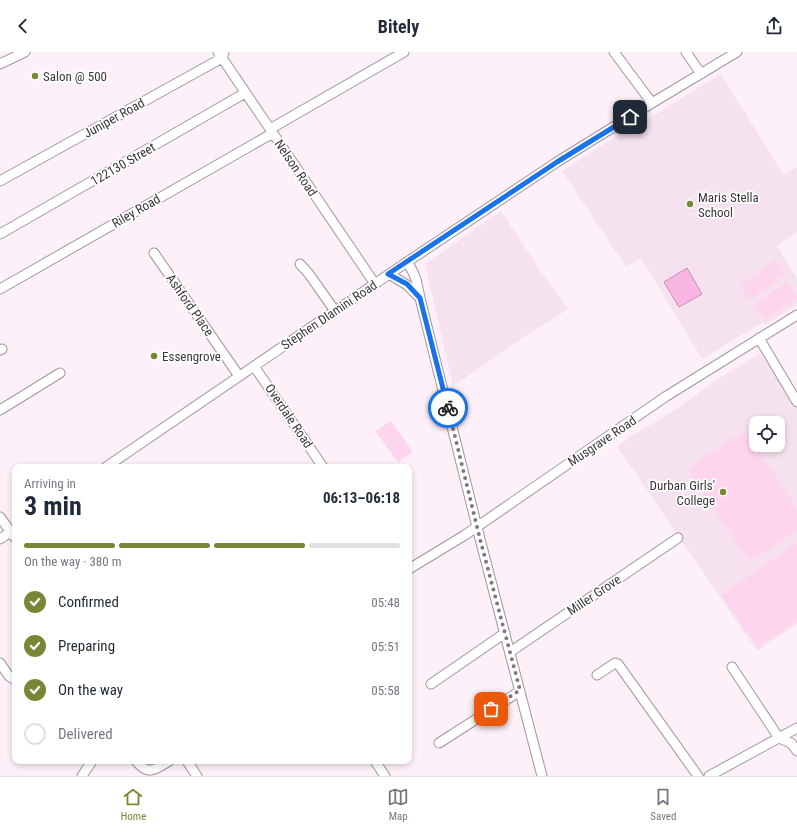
<!DOCTYPE html>
<html lang="en">
<head>
<meta charset="utf-8">
<style>
  :root { --surface:#fff; --page:#f6f6f7; --text:#1f2937; --muted:#747a83; --line:#e0e1e3; --accent:#768736 }
  body { margin:0; font-family:"Roboto Condensed",sans-serif; background:var(--page); color:var(--text); height:100vh; display:flex; flex-direction:column; font-size:15px; white-space:nowrap }
  * { box-sizing:border-box; margin:0 }
  p { font-size:13px; color:var(--muted) }
  .icon { flex:none; width:22px; height:22px; fill:none; stroke:currentColor; stroke-width:2; stroke-linecap:round; stroke-linejoin:round }
  .map { position:relative; flex:1; overflow:hidden }
  .side { position:absolute; left:12px; top:412px; width:400px; height:300px; display:flex; flex-direction:column; background:var(--surface); border-radius:8px; box-shadow:0 2px 6px #0003 }
  .side>* { flex:none }
  .tools { position:absolute; left:749px; top:364px; display:grid; gap:8px }
  .tools a { display:grid; place-items:center; width:36px; height:36px; border-radius:8px; background:var(--surface); box-shadow:0 2px 6px #0003; font-size:20px }
  .pin { position:absolute; display:grid; place-items:center; width:34px; height:34px; color:#fff; margin:-17px; border-radius:8px; box-shadow:0 2px 6px #0006 }
  .courier { position:absolute; display:grid; place-items:center; width:40px; height:40px; margin:-20px; border:3px solid #1a73e8; border-radius:50%; background:#fff; color:#222; box-shadow:0 1px 5px #0007 }
  .headline em { font-style:normal; font-weight:700 }
  .headline div { display:flex; flex-direction:column-reverse }
  .headline { display:flex; align-items:center; justify-content:space-between; height:68px; padding:0 12px }
  h1 { font-size:26px; font-weight:700; line-height:30px }
  .bar { display:grid; grid-template-columns:repeat(4,1fr); gap:6px 4px; align-content:center; height:48px; padding:0 12px }
  .bar i { height:5px; border-radius:3px; background:var(--line) }
  .bar .current { background:var(--accent) }
  .bar p { grid-column:span 4 }
  ol { padding:0 12px; list-style:none }
  li { display:flex; align-items:center; gap:12px; height:44px }
  li p { margin-inline-start:auto }
  li .icon { padding:4px; border-radius:50%; background:var(--accent); color:#fff; stroke-width:4 }
  li:last-child { color:var(--muted) }
  li i { width:22px; height:22px; border:2px solid var(--line); border-radius:50% }
  header { display:flex; justify-content:space-between; align-items:center; height:52px; padding:0 12px; background:var(--surface); font-size:18px; font-weight:700 }
  .menu { display:flex; justify-content:space-around; align-items:center; height:56px; border-top:1px solid var(--line); background:var(--surface); font-size:11px; color:var(--muted) }
  .menu a { display:grid; justify-items:center; gap:2px }
  .menu .current { color:var(--accent) }
  .map>svg:first-child { display:block }
</style>
</head>
<body>
<header><svg class="icon" aria-label="back" viewBox="0 0 24 24"><path d="M15 5l-7 7 7 7"/></svg>Bitely<svg class="icon" aria-label="share" viewBox="0 0 24 24"><path d="M12 15V3M7 8l5-5 5 5M5 13v7h14v-7"/></svg></header>
<div class="map">
<svg width="797" height="724" viewBox="0 0 797 724">
  <rect width="100%" height="100%" fill="#fef0f9"/>
  <path fill="#f6e1ee" fill-rule="evenodd" d="M721,22L784,123L797,115V180L777,194L797,226V253L765,273L763,270L702,307L641,206L626,215L562,119L604,92L653,64Z
    M501,159L540,218L568,257L512,293L453,334L425,212Z
    M760,301L797,355V572L757,599L617,394L644,376L654,371L675,358L715,329ZM756,371H778V393H756Z"/>
  <path fill="#fed5ef" d="M776,207L786,222L750,248L740,233Z
    M787,230L797,244V246L765,268L754,253Z
    M391,369L413,400L398,410L375,379Z
    M744,379L769,414L797,457V479L750,510L687,417Z
    M797,491V569L758,595L721,543Z"/>
  <path fill="#f9b6e3" stroke="#c190b1" d="M687,216L702,242L679,255L664,230Z"/>
  <g fill="none" stroke-linecap="round" stroke-linejoin="round">
    <g stroke="#a2959d" stroke-width="11">
      <path id="minor" d="M218,0L375,232
        M614,0L652,51
        M686,0L701,22
        M0,12L25,0
        M270,77L404,0
        M0,129L204,16L222,6L224,1
        M0,182L245,41
        M154,201L239,324
        M407,210C416,223 417,230 420,246L480,487L542,724
        M300,212L309,222L335,259
        M389,222L407,233L420,246
        M0,237L273,81
        M759,286L797,350
        M0,298L2,297
        M254,314L323,415
        M0,358L60,321
        M106,415L407,210L557,110L652,51L737,0
        M0,465L15,486
        M0,487L15,477
        M409,517L465,483L665,345L797,263
        M510,600L678,486
        M0,611L9,624L15,628
        M732,615L779,686L791,691L797,699
        M597,623L615,611L618,612L698,724
        M431,632L505,581
        M439,691L520,639
        M136,709C148,724 155,718 169,709
        M187,709L197,724
        M375,709L385,724
        M82,724L92,709
        M709,724L797,676"/>
    </g>
    <use href="#minor" stroke="#fff" stroke-width="9"/>
  </g>
  <g fill="none" stroke-linecap="round" stroke-linejoin="round">
    <path stroke="#81787e" stroke-width="4" stroke-dasharray="0 7.2" d="M448,356L480,487L520,638L491,657"/>
    <path stroke="#1a73e8" stroke-width="5" d="M448,356L420,246L407,232L388,222L557,110L630,65"/>
  </g>
  <g fill="#768736" stroke="#fff" stroke-width="1.5">
    <circle cx="35" cy="24" r="4"/>
    <circle cx="690" cy="152" r="4"/>
    <circle cx="154" cy="304" r="4"/>
    <circle cx="723" cy="440" r="4"/>
  </g>
  <g text-anchor="middle" dominant-baseline="central" stroke-width="3.5" stroke-linejoin="round" paint-order="stroke">
    <g font-size="13" fill="#3d373b" stroke="#fff" text-anchor="start">
      <text x="43" y="24">Salon @ 500</text>
      <text x="698" y="145">Maris Stella<tspan x="698" dy="15">School</tspan></text>
      <text x="162" y="304">Essengrove</text>
      <text x="715" y="433" text-anchor="end">Durban Girls'<tspan x="715" dy="15">College</tspan></text>
    </g>
    <g font-size="13" fill="#3d373b" stroke="#fff">
      <text transform="translate(114 66) rotate(-29)">Juniper Road</text>
      <text transform="translate(123 112) rotate(-30)">122130 Street</text>
      <text transform="translate(296 116) rotate(56)">Nelson Road</text>
      <text transform="translate(136 159) rotate(-30)">Riley Road</text>
      <text transform="translate(190 253) rotate(55)">Ashford Place</text>
      <text transform="translate(329 263) rotate(-34)">Stephen Dlamini Road</text>
      <text transform="translate(289 364) rotate(56)">Overdale Road</text>
      <text transform="translate(602 389) rotate(-34)">Musgrave Road</text>
      <text transform="translate(594 543) rotate(-34)">Miller Grove</text>
    </g>
  </g>
</svg>
<div class="tools">
<a><svg class="icon" aria-label="locate" viewBox="0 0 24 24"><circle cx="12" cy="12" r="6"/><path d="M12 2v4M12 18v4M2 12h4M18 12h4"/></svg></a>
</div>
<div class="pin" style="left:491px;top:657px;background:#ea580c"><svg class="icon" aria-label="bag" viewBox="0 0 24 24"><path d="M5 8h14l-1 12H6zM9 8a3 3 0 0 1 6 0"/></svg></div>
<div class="pin" style="left:630px;top:65px;background:#1f2937"><svg class="icon" aria-label="home" viewBox="0 0 24 24"><path d="M3 11l9-7 9 7M6 9v11h12V9"/></svg></div>
<div class="courier" style="left:448px;top:356px"><svg class="icon" aria-label="bike" viewBox="0 0 24 24"><circle cx="6" cy="16" r="4"/><circle cx="18" cy="16" r="4"/><path d="M6 16l4-8h5l3 8M10 8l3 8H6M13 5h3"/></svg></div>
<section class="side">
<div class="headline"><div><h1>3 min</h1><p>Arriving in</p></div><em>06:13–06:18</em></div>
<div class="bar"><i class="current"></i><i class="current"></i><i class="current"></i><i></i><p>On the way · 380 m</p></div>
<ol>
<li><svg class="icon" aria-label="check" viewBox="0 0 24 24"><path d="M5 12l5 5 9-10"/></svg>Confirmed<p>05:48</p></li>
<li><svg class="icon" aria-label="check" viewBox="0 0 24 24"><path d="M5 12l5 5 9-10"/></svg>Preparing<p>05:51</p></li>
<li><svg class="icon" aria-label="check" viewBox="0 0 24 24"><path d="M5 12l5 5 9-10"/></svg>On the way<p>05:58</p></li>
<li><i></i>Delivered</li>
</ol>
</section>
</div>
<nav class="menu">
<a class="current"><svg class="icon" aria-label="home" viewBox="0 0 24 24"><path d="M3 11l9-7 9 7M6 9v11h12V9"/></svg>Home</a>
<a><svg class="icon" aria-label="map" viewBox="0 0 24 24"><path d="M3 6l6-2 6 2 6-2v14l-6 2-6-2-6 2zM9 4v14M15 6v14"/></svg>Map</a>
<a><svg class="icon" aria-label="saved" viewBox="0 0 24 24"><path d="M7 4h10v16l-5-4-5 4z"/></svg>Saved</a>
</nav>
</body>
</html>
